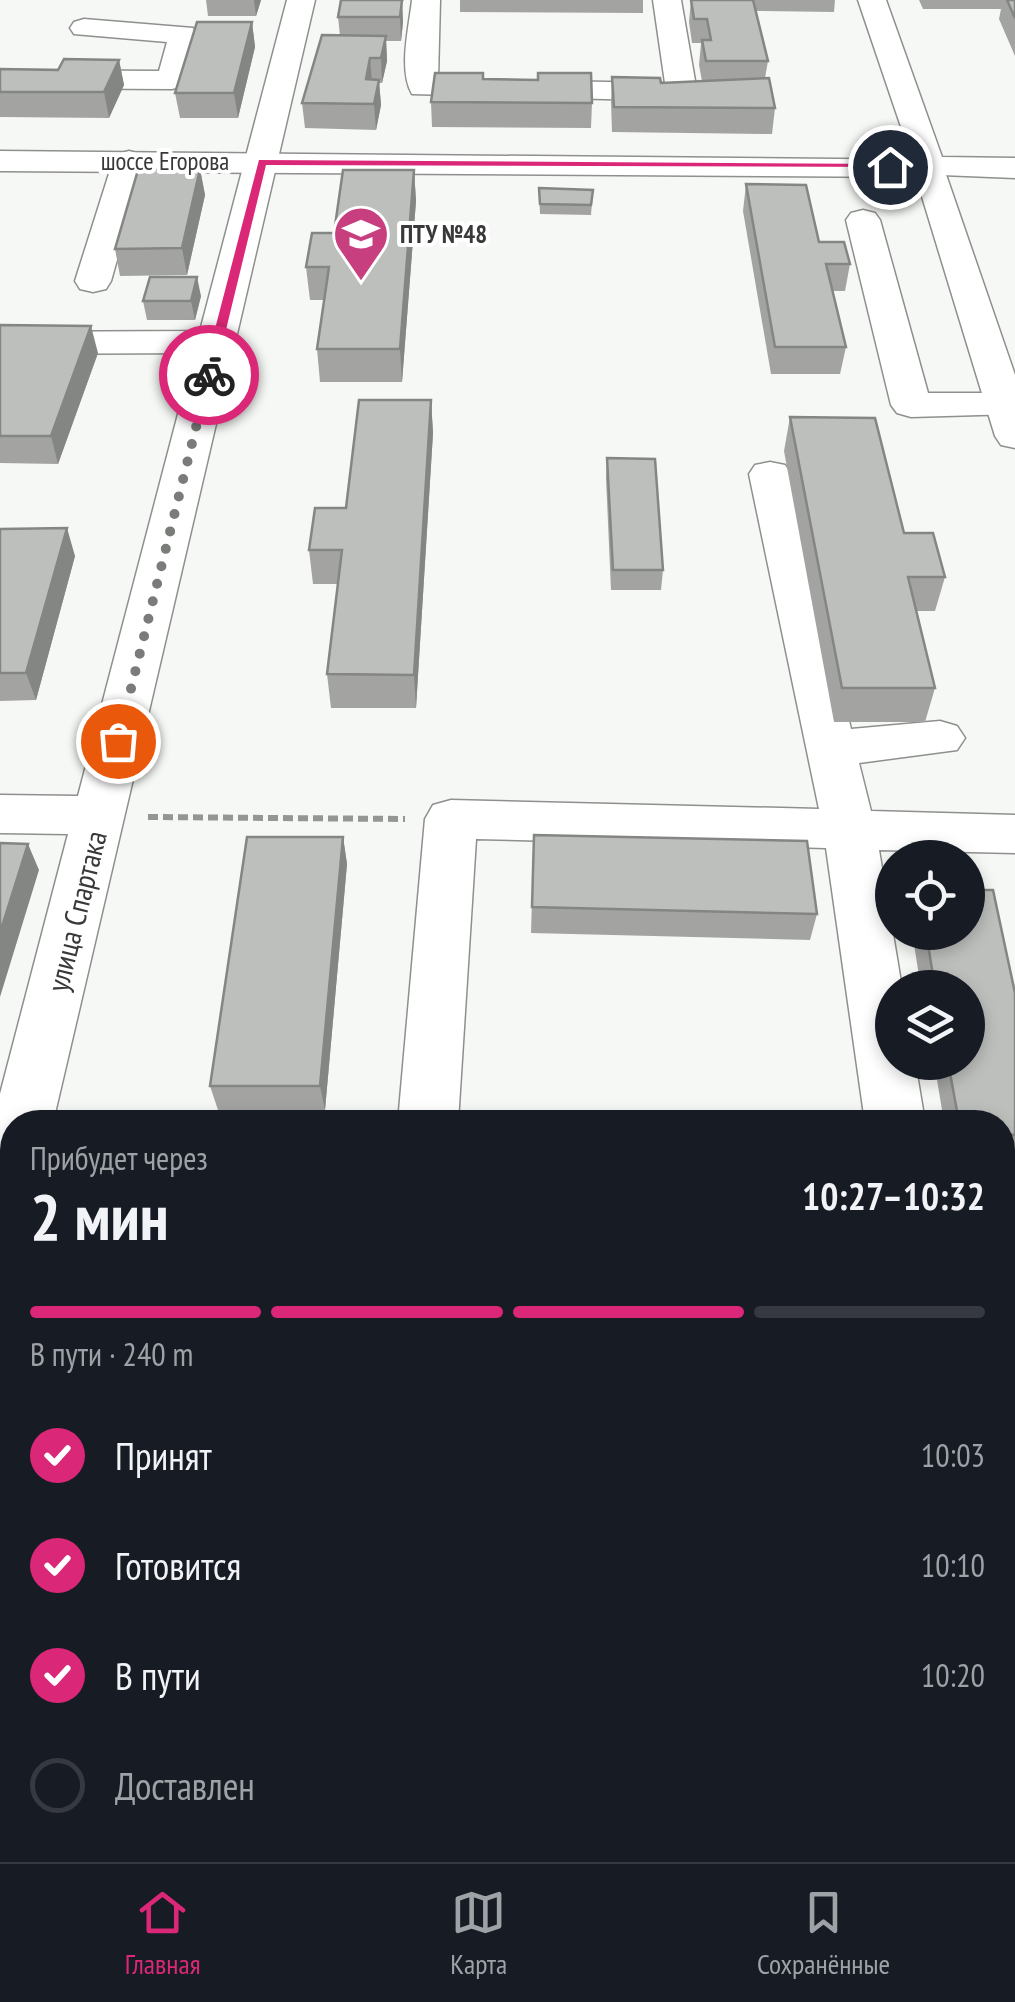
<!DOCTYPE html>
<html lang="ru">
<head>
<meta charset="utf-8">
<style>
  :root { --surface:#171b24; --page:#242831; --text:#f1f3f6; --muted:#9ea1a6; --line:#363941; --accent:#db2777 }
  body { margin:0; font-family:"PT Sans Narrow",sans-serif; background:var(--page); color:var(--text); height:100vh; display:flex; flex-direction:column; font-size:38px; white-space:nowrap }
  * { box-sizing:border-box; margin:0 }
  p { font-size:32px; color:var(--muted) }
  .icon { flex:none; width:55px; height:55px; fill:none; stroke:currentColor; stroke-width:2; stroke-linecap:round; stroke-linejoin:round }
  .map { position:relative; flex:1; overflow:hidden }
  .details { position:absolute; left:0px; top:1110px; width:1015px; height:752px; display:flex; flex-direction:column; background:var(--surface); border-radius:40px 40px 0 0; box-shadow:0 5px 15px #0003 }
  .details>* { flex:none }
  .buttons { position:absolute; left:875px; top:840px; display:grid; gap:20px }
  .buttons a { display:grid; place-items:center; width:110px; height:110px; border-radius:50%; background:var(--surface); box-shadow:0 5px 15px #0003; font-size:50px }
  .pin { position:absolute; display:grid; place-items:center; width:85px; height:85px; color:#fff; margin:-42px; border:5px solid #fff; border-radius:50%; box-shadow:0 2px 10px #0007 }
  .courier { position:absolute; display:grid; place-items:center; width:100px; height:100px; margin:-50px; border:8px solid #db2777; border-radius:50%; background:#fff; color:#222; box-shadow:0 2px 12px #0007 }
  .summary em { font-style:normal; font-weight:700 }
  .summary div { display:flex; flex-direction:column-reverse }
  .summary { display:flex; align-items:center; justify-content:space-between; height:170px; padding:0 30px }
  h1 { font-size:65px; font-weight:700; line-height:75px }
  .bar { display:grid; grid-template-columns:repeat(4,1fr); gap:15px 10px; align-content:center; height:120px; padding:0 30px }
  .bar i { height:12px; border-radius:8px; background:var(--line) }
  .bar .current { background:var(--accent) }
  .bar p { grid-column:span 4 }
  ol { padding:0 30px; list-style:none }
  li { display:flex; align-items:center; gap:30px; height:110px }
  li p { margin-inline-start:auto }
  li .icon { padding:10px; border-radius:50%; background:var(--accent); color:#fff; stroke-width:4 }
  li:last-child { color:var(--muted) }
  li i { width:55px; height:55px; border:5px solid var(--line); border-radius:50% }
  .menu { display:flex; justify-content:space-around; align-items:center; height:140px; border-top:2px solid var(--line); background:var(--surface); font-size:28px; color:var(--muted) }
  .menu a { display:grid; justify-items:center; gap:5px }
  .menu .current { color:var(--accent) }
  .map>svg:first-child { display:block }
</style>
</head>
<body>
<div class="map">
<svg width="1015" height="1862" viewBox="0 0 1015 1862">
  <rect width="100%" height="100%" fill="#f6f8f5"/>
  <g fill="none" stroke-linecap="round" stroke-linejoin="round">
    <g stroke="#8e908d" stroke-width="3">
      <path id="minor" d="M287,0H315L53,1122H12V1237L0,1242V1094L68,834L0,833V795L78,796L194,353L0,354V332L200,331Z
        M412,0H440L438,79L665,83L653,0H681L697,92L693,98L682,101L412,94C398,70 409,27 412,0Z
        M858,0H886L942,157L1015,158V178L917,174Z
        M84,19L193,28L197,34L187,80L183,86L172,89L0,88V70L159,71L167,42L74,34L70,28L74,22Z
        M129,151L140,154L145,161L111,281L106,289L93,292L80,289L75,281L113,161L118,154Z
        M863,210L875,213L880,220L928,393H1005L1015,396V414L911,417L897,413L891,405L846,220L851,213Z
        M770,462L785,465L791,474L851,729L940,721L957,726L965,738L957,750L859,763L871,811L1015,815V853L879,850L902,988H892V1062H915L925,1122H865L826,848L476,839L458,1122H398L425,819L433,805L451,800L819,809L749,474L755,465Z
        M1002,1773L1015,1778V1862H969L967,1850H1002Z"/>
    </g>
    <g stroke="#8e908d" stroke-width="3">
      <path id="major" d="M0,151L941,160L1015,375V448L1001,445L995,436L916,177L0,171Z"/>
    </g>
    <path stroke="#949694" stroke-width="6" stroke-dasharray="10 5" stroke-linecap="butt" d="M148,817L405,819"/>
    <use href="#minor" fill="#fff" fill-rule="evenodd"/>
    <use href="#major" fill="#fff" fill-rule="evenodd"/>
  </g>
  <path fill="#a3a4a2" d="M206,0H261L256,16H208Z
    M341,0H404L402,3L403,22L401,41H386L387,61L382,83H379L381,105L376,130L305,128L302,103L340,36L338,17Z
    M460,0H643V13L460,12Z
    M691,0H835L834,12L755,11L768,61L765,78L775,108L772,134L612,132L611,102L612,77L661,83L702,81L699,65L701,43H692L689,22Z
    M919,0H1015V56L999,19L1001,9H923Z
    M252,22L255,47L238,118H180L175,93Z
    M119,60L124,85L109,118L0,117V69L58,70Z
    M483,79L538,80L592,103L591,128L432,127L431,102Z
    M200,169L205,195L187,275L120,276L115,249Z
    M414,170L416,201L402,382H320L317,349L324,300H310L306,267L334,233Z
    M746,184L850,264L845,291H832L846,347L840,374H771L743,211Z
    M539,188L593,190L591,215L540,214Z
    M201,296L195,320H147L143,301Z
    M0,325L98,353L58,464L0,463Z
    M431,400L433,433L416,708H331L327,674L338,584H313L309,550L346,508Z
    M790,417L904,533L945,577L935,611H916L935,688L925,722H834L784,451Z
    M607,458L663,570L661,590H611L606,478Z
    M0,529L75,556L36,700L0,701Z
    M534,835L817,914L810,940L531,933Z
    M343,837L347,864L325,1110H218L210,1086Z
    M912,932H968L1015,993V1159L1002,1158V1122H944L934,1062H968V988H921Z
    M1002,1330H1015V1522L1002,1459Z
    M475,1850H878L870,1855L618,1862H475Z"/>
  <path fill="#848684" d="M254,0H261L256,16Z
    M402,0L403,22L401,41L400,17Z
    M252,22L255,47L238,118L234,93Z
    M386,36L387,61L382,83L381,58Z
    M370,58L372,83L366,79Z
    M119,60L124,85L109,118L104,92Z
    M379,80L381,105L376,130L374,104Z
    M200,169L205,195L187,275L182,248Z
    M414,170L416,201L402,382L400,349Z
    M197,277L201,296L195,320L191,301Z
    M91,326L98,353L58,464L51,436Z
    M431,400L433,433L416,708L414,675Z
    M67,528L75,556L36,700L26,673Z
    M343,837L347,864L325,1110L320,1086Z
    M28,844L39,870L0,997V933Z
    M418,1850H422V1862H418Z"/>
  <path fill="#bdbfbc" stroke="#848684" stroke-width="2.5" d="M341,0H402L400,17H338Z
    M691,0H753L768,61H706L702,40H711L707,19H694Z
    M1007,0H1015V18Z
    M197,22H252L234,93H175Z
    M322,35L386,36L381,58H370L366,79L379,80L374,104L302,103Z
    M64,59L119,60L104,92H0V69L58,70Z
    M435,73H483V79L538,80V73H591L592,103L431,102Z
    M612,77L660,78L661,83L769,78L775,108L614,107Z
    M200,169L182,248L115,249L138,170Z
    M343,170H414L400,349H317L329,267H306L312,233H334Z
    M746,184L806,185L819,242H844L850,264H826L846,347H775Z
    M539,188L593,190L591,205L540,204Z
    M150,277H197L191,301H143Z
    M0,325L91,326L51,436H0Z
    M359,400H431L414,675L327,674L342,550H309L315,508H346Z
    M790,417L875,418L904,533H933L945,577H908L935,688H842Z
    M607,458L655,459L663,570H613Z
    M67,528L26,673H0V529Z
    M534,835L807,841L817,914L532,907Z
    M247,837H343L320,1086H210Z
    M0,843L28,844L0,933Z
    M968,890H993L1015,993V1135L1002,1134V1122H959L948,1062H968V988H935L926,932H968Z
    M1002,1330H1015V1430L1002,1370Z
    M108,1850H418V1862H106Z
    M475,1850H786L475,1859Z"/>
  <path fill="#db2777" d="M259,160L890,164L895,167L266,165L215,375L209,379L203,375Z"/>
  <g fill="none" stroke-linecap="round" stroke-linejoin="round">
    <path stroke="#7a7c7a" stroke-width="10" stroke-dasharray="0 18" d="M118,741L209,375"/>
  </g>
  <defs>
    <g id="university-pin" transform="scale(2.875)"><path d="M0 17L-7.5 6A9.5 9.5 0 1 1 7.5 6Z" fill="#c73f7e" stroke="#fff"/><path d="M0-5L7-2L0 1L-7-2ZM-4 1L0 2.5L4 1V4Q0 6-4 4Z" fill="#fff"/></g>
  </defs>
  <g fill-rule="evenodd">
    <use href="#university-pin" x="361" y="234"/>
  </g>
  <g text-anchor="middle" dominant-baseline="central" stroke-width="8" stroke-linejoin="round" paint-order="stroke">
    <g font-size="25" fill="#383938" stroke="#fff">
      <text x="165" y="161">шоссе Егорова</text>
    </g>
    <g font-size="25" font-weight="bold" fill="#383938" stroke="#fff" text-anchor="start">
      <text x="400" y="234">ПТУ №48</text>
    </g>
    <g font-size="30" fill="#383938" stroke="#fff">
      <text transform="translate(76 911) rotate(-76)">улица Спартака</text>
    </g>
  </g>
</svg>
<div class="buttons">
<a><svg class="icon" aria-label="locate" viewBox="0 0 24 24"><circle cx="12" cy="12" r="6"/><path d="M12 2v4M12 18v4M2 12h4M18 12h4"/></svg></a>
<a><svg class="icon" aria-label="layers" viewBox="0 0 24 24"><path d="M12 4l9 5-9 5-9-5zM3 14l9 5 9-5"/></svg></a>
</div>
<div class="pin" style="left:118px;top:741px;background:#ea580c"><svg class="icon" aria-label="bag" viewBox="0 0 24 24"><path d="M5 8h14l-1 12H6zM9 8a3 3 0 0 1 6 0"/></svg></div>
<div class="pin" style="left:890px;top:167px;background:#1f2937"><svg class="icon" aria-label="home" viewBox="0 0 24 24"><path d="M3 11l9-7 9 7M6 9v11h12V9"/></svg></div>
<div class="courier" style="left:209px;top:375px"><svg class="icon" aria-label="bike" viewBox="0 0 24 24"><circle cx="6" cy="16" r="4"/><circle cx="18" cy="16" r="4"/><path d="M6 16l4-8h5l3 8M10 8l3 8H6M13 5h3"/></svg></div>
<section class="details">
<div class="summary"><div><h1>2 мин</h1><p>Прибудет через</p></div><em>10:27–10:32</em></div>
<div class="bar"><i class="current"></i><i class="current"></i><i class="current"></i><i></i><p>В пути · 240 m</p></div>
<ol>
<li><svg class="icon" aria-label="check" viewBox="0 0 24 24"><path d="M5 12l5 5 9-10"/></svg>Принят<p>10:03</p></li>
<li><svg class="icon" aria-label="check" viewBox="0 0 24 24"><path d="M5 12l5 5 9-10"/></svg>Готовится<p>10:10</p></li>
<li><svg class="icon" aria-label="check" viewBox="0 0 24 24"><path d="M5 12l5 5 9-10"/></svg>В пути<p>10:20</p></li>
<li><i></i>Доставлен</li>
</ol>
</section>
</div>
<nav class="menu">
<a class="current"><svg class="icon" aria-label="home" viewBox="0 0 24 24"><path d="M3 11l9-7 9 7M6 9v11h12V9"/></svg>Главная</a>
<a><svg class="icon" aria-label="map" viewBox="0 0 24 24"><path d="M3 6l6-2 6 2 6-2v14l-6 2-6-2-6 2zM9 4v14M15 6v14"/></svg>Карта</a>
<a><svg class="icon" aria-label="saved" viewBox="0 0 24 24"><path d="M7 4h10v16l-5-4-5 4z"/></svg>Сохранённые</a>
</nav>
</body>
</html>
